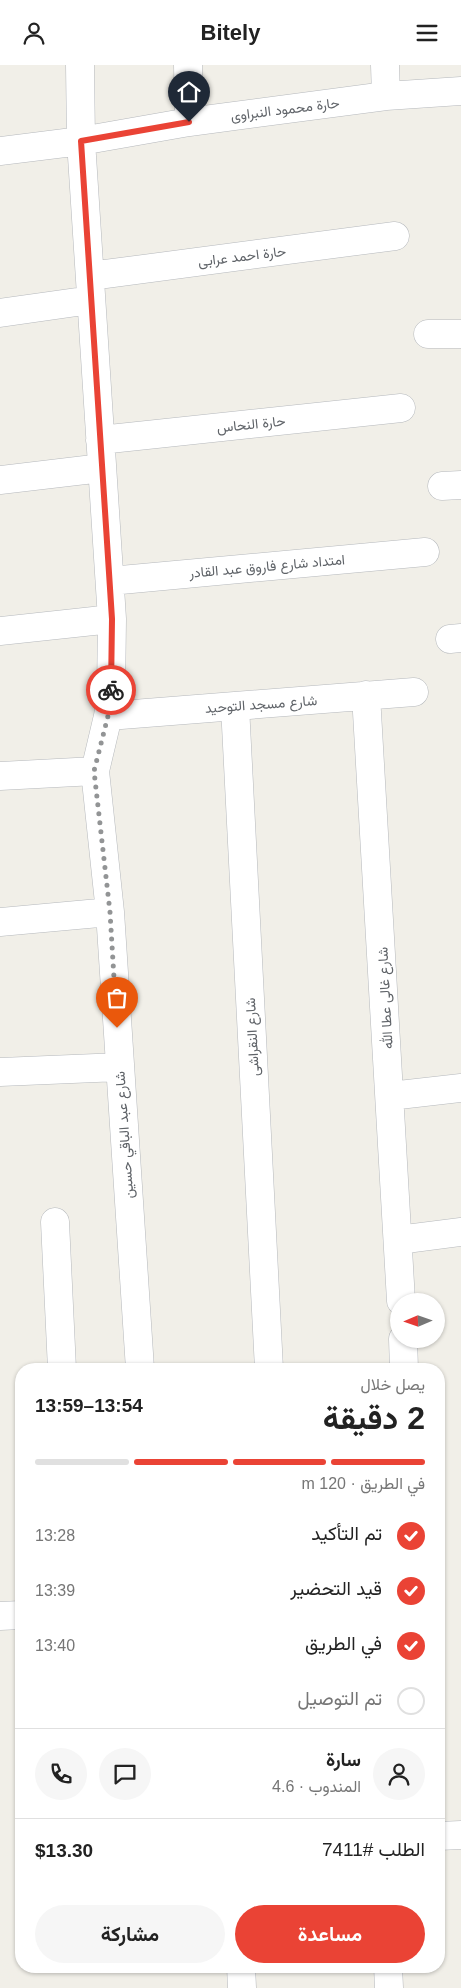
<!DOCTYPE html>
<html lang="ar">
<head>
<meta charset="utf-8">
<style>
  :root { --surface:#fff; --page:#f6f6f6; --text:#222; --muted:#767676; --line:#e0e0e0; --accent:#ea4335 }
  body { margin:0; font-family:Helvetica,Vazirmatn,sans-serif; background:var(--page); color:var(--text); direction:rtl; height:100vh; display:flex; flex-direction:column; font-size:19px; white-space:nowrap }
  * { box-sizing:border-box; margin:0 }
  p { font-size:16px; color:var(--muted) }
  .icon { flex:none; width:28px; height:28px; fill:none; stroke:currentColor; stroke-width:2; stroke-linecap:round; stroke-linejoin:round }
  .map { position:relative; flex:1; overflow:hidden; direction:ltr }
  .sheet { position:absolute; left:15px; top:1298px; width:430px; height:610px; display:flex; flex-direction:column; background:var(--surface); border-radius:20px; box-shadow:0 1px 4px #0004; direction:rtl }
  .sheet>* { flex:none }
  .needle { width:32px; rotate:268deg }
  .controls { position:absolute; left:390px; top:1228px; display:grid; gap:10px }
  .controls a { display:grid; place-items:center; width:55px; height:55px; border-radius:50%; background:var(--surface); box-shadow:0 1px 4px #0004; font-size:25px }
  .pin { position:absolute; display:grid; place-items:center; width:42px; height:42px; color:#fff; margin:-51px -21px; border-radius:50% 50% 50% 0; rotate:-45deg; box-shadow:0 0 5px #0007 }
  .pin .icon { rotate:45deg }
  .courier { position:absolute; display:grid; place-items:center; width:50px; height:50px; margin:-25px; border:4px solid #ea4335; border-radius:50%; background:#fff; color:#222; box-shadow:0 1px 6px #0007 }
  .head em { font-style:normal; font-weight:700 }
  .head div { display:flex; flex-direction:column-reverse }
  .head { display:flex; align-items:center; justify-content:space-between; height:85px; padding:0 20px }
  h1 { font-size:32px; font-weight:700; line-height:38px }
  .bar { display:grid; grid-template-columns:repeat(4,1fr); gap:8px 5px; align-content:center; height:60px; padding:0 20px }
  .bar i { height:6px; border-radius:4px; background:var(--line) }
  .bar .active { background:var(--accent) }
  .bar p { grid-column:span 4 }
  .line { display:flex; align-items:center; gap:12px; padding:0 20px; border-top:1px solid var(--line) }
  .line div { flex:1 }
  .round { display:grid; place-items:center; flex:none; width:52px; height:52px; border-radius:26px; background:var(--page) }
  ol { padding:0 20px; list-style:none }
  li { display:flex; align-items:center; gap:15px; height:55px }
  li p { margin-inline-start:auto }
  li .icon { padding:5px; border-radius:50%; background:var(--accent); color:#fff; stroke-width:4 }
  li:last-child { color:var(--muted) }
  li i { width:28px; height:28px; border:2px solid var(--line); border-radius:50% }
  .cta { display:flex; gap:10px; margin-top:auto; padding:10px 20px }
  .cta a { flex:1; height:58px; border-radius:30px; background:var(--accent); color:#fff; font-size:20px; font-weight:700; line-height:58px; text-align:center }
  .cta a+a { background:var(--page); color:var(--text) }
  header { display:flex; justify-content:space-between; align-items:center; height:65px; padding:0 20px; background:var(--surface); font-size:22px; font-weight:700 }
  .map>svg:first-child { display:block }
</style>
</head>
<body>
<header><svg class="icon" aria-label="menu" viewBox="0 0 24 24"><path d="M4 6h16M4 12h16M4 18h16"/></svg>Bitely<svg class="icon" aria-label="person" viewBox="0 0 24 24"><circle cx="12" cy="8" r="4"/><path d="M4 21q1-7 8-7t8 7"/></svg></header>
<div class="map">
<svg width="461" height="1923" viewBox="0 0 461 1923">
  <rect width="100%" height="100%" fill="#f1efe8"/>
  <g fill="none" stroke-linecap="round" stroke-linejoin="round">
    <g stroke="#b5b8bc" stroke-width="29">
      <path id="minor" d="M80,0L81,76L112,554L111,629L108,651L95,706L110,847L140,1304
        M188,0L189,57
        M385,0L386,31
        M0,86L81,76L189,57L386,31L461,26
        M90,211L395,171
        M0,248L91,235
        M428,269H461
        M100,375L401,343
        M0,415L102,403
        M442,421L461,420
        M110,516L425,487
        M0,566L112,554
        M450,574L461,573
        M366,630L401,1236
        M235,641L269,1304
        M108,651L414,627
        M0,711L95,706
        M0,857L110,847
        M0,1007L120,1002
        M390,1031L461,1023
        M55,1157L62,1304
        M398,1175L461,1167
        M403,1274L404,1304
        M0,1551L21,1550
        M439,1771L461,1770
        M241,1901L242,1923
        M388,1901L389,1923"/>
    </g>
    <use href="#minor" stroke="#fff" stroke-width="28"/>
  </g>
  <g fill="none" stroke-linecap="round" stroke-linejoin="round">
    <path stroke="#929495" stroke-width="5" stroke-dasharray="0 9" d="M111,625L108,651L94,706L110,847L117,963"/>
    <path stroke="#ea4335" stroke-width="6" d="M111,625L112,554L81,76L189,57"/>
  </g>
  <g text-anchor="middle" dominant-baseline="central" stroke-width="4.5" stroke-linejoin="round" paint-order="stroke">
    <g font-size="14" fill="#5f6368" stroke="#fff">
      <text transform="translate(285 44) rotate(-7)">حارة محمود النبراوى</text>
      <text transform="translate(242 191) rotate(-7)">حارة احمد عرابى</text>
      <text transform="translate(251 359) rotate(-6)">حارة النحاس</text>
      <text transform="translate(267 501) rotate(-5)">امتداد شارع فاروق عبد القادر</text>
      <text transform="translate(261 639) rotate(-4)">شارع مسجد التوحيد</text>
      <text transform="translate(385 933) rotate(-93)">شارع غالى عطا الله</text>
      <text transform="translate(252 972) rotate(-93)">شارع النقراشى</text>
      <text transform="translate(124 1070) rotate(-94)">شارع عبد الباقي حسين</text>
    </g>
  </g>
</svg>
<div class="controls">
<a><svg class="needle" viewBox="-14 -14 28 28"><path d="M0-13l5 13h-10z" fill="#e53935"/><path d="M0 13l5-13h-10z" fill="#767676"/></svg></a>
</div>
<div class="pin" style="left:117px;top:963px;background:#ea580c"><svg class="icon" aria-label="bag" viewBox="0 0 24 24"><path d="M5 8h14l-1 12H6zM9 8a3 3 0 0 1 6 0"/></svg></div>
<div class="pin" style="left:189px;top:57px;background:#1f2937"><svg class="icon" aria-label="home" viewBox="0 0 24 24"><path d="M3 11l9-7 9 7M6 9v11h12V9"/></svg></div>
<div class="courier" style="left:111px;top:625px"><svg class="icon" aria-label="bike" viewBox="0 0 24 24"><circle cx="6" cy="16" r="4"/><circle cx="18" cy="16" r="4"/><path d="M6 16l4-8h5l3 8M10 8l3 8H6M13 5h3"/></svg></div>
<section class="sheet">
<div class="head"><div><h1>2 دقيقة</h1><p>يصل خلال</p></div><em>13:54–13:59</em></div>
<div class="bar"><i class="active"></i><i class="active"></i><i class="active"></i><i></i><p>في الطريق · 120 m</p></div>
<ol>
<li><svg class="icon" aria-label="check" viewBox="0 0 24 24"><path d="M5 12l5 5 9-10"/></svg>تم التأكيد<p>13:28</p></li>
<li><svg class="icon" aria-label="check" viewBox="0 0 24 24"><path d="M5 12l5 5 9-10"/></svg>قيد التحضير<p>13:39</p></li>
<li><svg class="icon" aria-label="check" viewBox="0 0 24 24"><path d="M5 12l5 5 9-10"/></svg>في الطريق<p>13:40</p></li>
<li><i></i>تم التوصيل</li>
</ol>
<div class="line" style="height:90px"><a class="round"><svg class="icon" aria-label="person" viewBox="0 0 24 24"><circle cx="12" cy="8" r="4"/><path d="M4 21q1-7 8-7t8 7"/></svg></a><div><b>سارة</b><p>المندوب · 4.6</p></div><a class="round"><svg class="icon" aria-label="chat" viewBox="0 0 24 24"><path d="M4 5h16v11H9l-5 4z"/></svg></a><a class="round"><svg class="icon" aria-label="phone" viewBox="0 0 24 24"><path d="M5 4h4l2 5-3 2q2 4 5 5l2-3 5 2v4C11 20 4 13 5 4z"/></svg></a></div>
<div class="line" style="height:65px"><div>الطلب #7411</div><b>$13.30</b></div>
<div class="cta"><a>مساعدة</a><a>مشاركة</a></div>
</section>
</div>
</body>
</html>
